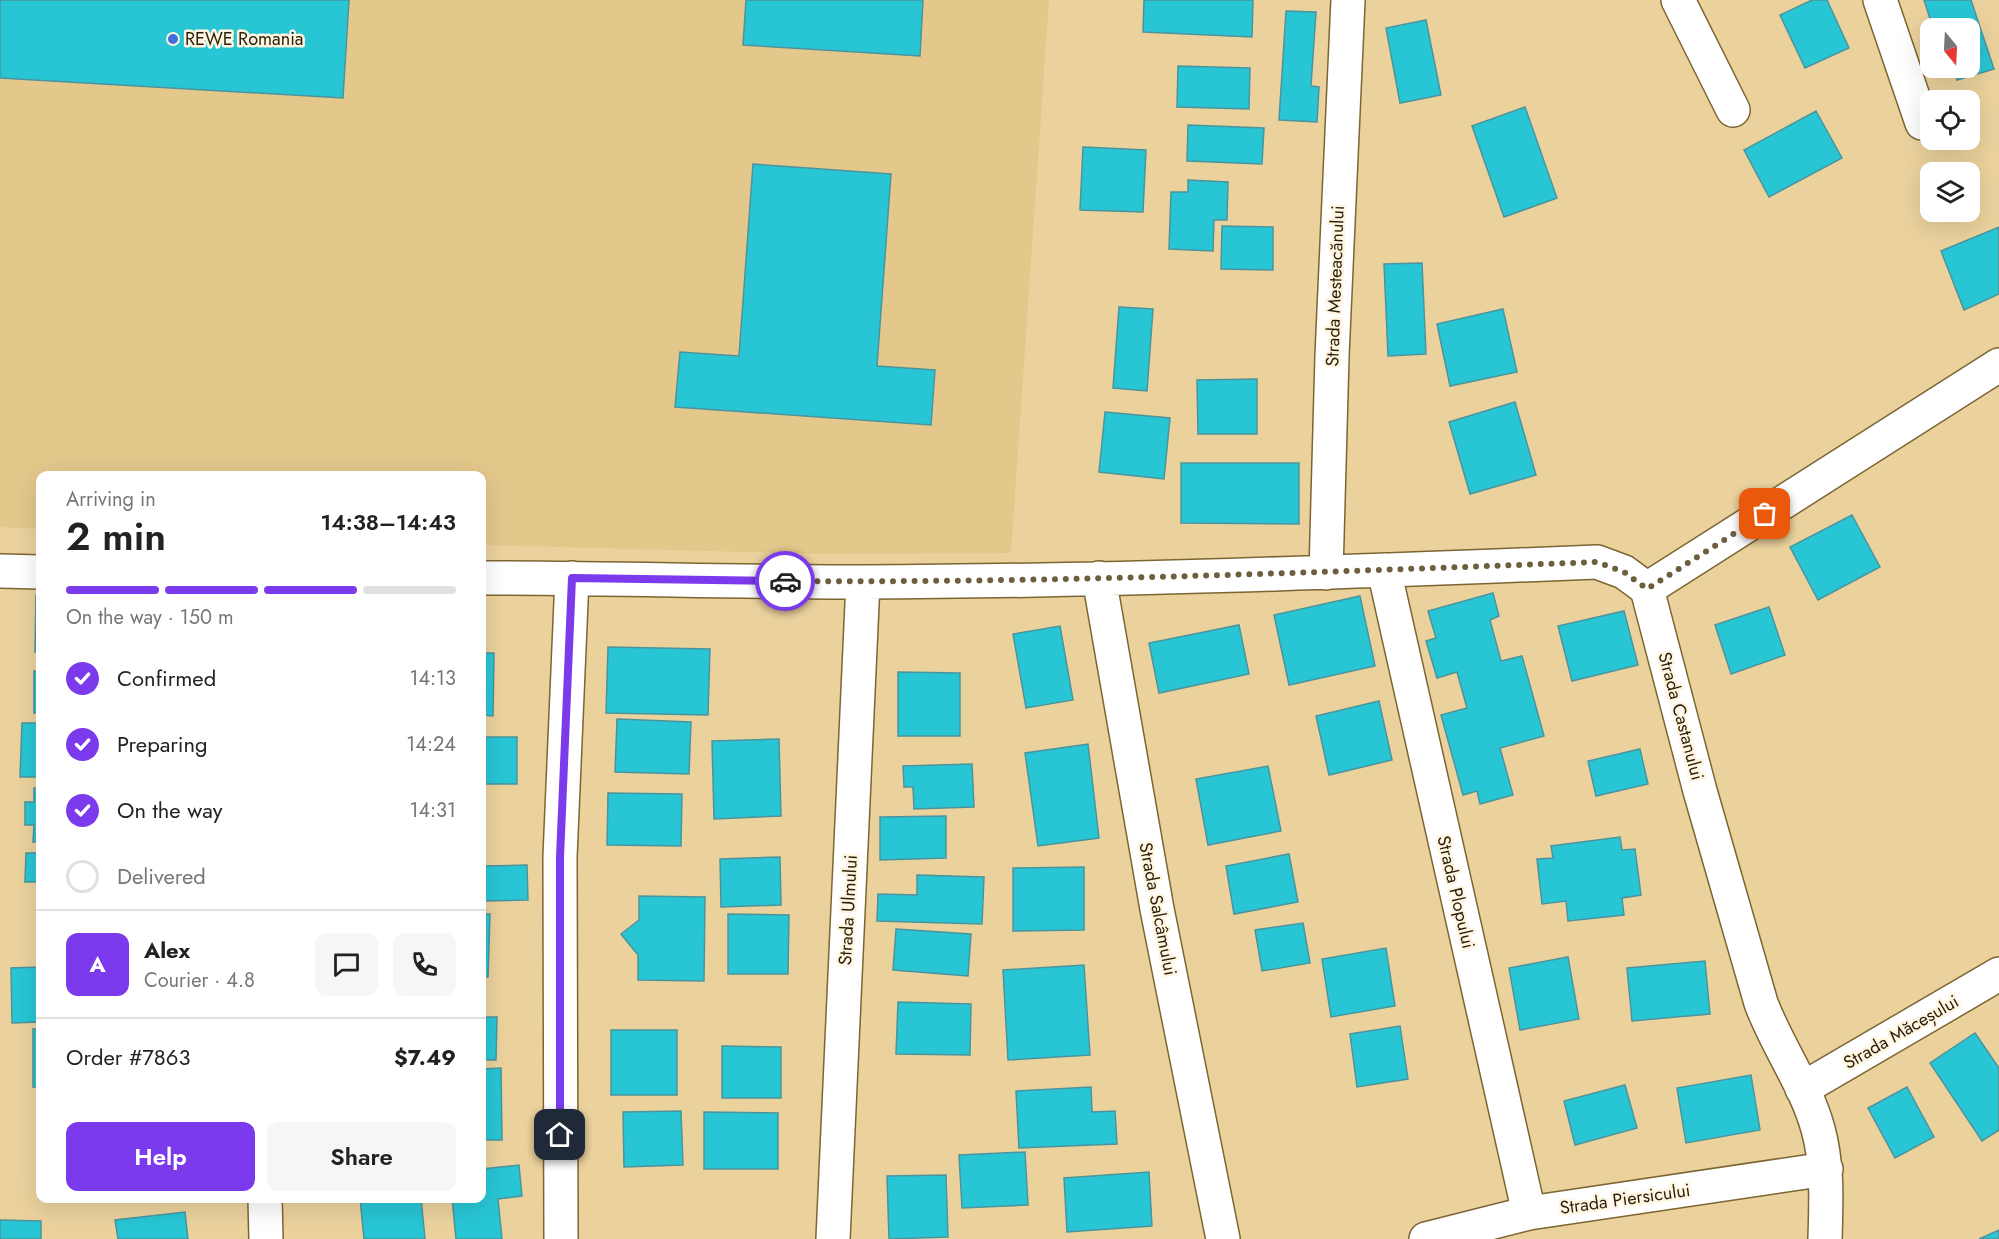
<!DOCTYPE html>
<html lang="en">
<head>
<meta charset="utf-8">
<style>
  :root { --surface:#fff; --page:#f6f6f6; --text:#222; --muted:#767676; --line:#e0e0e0; --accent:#7c3aed }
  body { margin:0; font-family:Jost,sans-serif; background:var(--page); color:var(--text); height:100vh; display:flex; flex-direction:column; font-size:22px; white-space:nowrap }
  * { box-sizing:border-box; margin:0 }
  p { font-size:20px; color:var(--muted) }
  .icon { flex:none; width:33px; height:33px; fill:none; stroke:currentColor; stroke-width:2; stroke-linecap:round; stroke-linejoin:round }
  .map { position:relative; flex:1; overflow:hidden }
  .sheet { position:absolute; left:36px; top:471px; width:450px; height:732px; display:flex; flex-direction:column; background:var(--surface); border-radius:12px; box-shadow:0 6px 24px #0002 }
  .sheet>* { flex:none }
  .needle { width:39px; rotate:162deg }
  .controls { position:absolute; left:1920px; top:18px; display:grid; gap:12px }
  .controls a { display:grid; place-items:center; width:60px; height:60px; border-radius:12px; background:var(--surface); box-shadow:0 6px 24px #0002; font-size:30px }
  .pin { position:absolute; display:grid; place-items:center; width:51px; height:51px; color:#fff; margin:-26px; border-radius:12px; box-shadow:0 3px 9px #0006 }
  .courier { position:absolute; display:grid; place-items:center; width:60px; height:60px; margin:-30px; border:4px solid #7c3aed; border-radius:50%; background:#fff; color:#222; box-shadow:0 2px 8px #0007 }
  .headline em { font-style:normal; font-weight:600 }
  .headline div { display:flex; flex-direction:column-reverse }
  .headline { display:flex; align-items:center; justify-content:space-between; height:102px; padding:0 30px }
  h1 { font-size:39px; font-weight:600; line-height:45px }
  .bar { display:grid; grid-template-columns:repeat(4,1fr); gap:9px 6px; align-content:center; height:72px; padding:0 30px }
  .bar i { height:8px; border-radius:4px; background:var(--line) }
  .bar .on { background:var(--accent) }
  .bar p { grid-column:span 4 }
  .line { display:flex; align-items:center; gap:15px; padding:0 30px; border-top:2px solid var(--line) }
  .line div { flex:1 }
  .round { display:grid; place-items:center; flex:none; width:63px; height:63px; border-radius:12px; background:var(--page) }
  ol { padding:0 30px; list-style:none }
  li { display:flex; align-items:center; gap:18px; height:66px }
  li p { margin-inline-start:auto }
  li .icon { padding:6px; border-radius:50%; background:var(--accent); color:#fff; stroke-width:4 }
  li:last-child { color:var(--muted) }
  li i { width:33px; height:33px; border:3px solid var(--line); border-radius:50% }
  .action { display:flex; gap:12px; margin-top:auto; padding:12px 30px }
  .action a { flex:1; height:69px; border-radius:12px; background:var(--accent); color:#fff; font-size:24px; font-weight:600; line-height:69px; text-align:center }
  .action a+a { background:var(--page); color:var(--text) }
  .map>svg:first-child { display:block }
</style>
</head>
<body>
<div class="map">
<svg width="1999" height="1239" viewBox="0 0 1999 1239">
  <rect width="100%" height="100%" fill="#ebd29d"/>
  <path fill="#e4c78b" d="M0,0H1049L1011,553L823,554L482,545V476H40V529L0,527Z"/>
  <path fill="#28c6d5" stroke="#4b949c" stroke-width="1.5" d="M0,0H349L343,98L0,78Z
    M746,0H923L920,56L743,45Z
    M1144,0H1253L1252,37L1143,32Z
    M1812,0H1827L1849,48L1805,68L1780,15Z
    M1924,0H1971L1994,69L1957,80L1953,68H1970V28H1933Z
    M1286,11L1316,12L1311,86L1319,87L1317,122L1279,120Z
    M1426,20L1441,95L1400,103L1386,28Z
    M1178,66L1250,68L1249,109L1177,107Z
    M1525,107L1557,198L1504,217L1472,126Z
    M1816,111L1842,158L1769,197L1744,150Z
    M1188,125L1264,128L1262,164L1187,161Z
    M1083,147L1146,150L1143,212L1080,210Z
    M753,164L891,174L877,366L935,370L931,425L675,407L680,352L739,356Z
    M1188,180L1228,182L1227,220H1214L1213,251L1169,249L1171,192H1188Z
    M1222,226L1273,227V270L1221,269Z
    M1999,227V294L1964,310L1941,251Z
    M1422,263L1426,354L1388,356L1384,264Z
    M1119,307L1153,309L1147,391L1113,388Z
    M1503,309L1517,372L1450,386L1437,324Z
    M1257,379V434H1198L1197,380Z
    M1515,402L1536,475L1470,494L1449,422Z
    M1105,412L1170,418L1164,479L1099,472Z
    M1181,463H1299V524L1181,523Z
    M1852,515L1880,567L1818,600L1790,547Z
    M1493,593L1499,616L1490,620L1501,661L1522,656L1544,736L1500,748L1513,795L1480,804L1477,791L1463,795L1441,715L1467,708L1457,672L1437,678L1426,641L1436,638L1428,611Z
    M36,595H40V652H35Z
    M1360,596L1375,666L1289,685L1274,615Z
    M1769,607L1785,655L1731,674L1715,625Z
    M1624,611L1638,665L1572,681L1558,626Z
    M1239,625L1249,674L1159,693L1149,643Z
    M1060,626L1073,700L1026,708L1013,634Z
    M608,647L710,649L708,715L606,713Z
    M482,653H494L493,716L482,715Z
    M34,671H40V713H34Z
    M898,672L960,673V736H898Z
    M1379,701L1392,760L1329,775L1316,716Z
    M617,719L691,722L689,774L615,772Z
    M22,723H40V777H20Z
    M482,737H517V784H482Z
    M779,739L781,816L714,819L712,741Z
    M1088,744L1099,838L1038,846L1025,753Z
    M1640,749L1648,784L1596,796L1588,761Z
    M972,764L974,807L914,809L913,787H904L903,766Z
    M1268,766L1281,831L1208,845L1196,779Z
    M34,788H40V842H33L34,825H25V802H34Z
    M608,793L682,794L681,846L607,845Z
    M946,816V858L880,860V817Z
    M1620,837L1622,850L1635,849L1641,895L1622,898L1624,915L1568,921L1566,901L1542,904L1537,859L1553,858L1551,846Z
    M26,853H40V882H25Z
    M1289,854L1298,902L1234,914L1226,866Z
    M780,857L781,905L721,907L720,859Z
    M527,865L528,900L482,901V866Z
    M1084,867V930L1013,931V868Z
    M917,875L984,877L982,924L877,921L878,894L917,895Z
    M639,896L705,897L704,981L638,980V955L621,934L639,920Z
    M482,914H490L488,977H482Z
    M728,914L789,915L788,974H728Z
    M1303,923L1310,963L1262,971L1255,930Z
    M896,929L971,934L968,976L893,970Z
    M1386,948L1395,1006L1331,1017L1322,959Z
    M1568,957L1579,1019L1520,1030L1509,968Z
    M1705,961L1710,1014L1632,1021L1627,968Z
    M1084,965L1090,1055L1008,1060L1003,970Z
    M40,967V1022L12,1023L11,968Z
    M898,1002L971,1004L970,1055L896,1054Z
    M482,1017H497L496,1060H482Z
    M1400,1026L1408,1079L1357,1087L1350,1034Z
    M33,1029H40V1087H33Z
    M611,1030H677V1095H611Z
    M1975,1033L1999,1068V1130L1982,1141L1930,1063Z
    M722,1046L781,1047V1098H722Z
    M501,1068L502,1140H482V1069Z
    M1751,1075L1760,1130L1686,1143L1677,1088Z
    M1625,1085L1637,1128L1575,1145L1564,1101Z
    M1091,1087L1092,1112L1115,1111L1117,1144L1019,1148L1016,1091Z
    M1907,1087L1934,1137L1895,1158L1868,1108Z
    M681,1111L683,1165L624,1167L623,1112Z
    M704,1112L778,1113V1169H704Z
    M1025,1152L1028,1205L962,1208L959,1155Z
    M519,1165L522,1196L498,1199L502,1239H456L452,1198H482V1169Z
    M1149,1172L1152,1226L1067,1232L1064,1178Z
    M946,1175L948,1237L889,1239L887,1176Z
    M360,1198H421L425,1239H364Z
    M185,1212L188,1239H118L115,1220Z
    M0,1220L41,1221V1239H0Z
    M1999,1230V1239H1979Z"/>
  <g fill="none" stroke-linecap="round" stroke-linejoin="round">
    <g stroke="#7c6533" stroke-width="36">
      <path id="minor" d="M1678,0L1733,110
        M1880,0L1922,123
        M1384,570L1529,1213
        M0,571L40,572
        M1326,573L1332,356L1348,0
        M482,578C609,578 736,582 863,582C1107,581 1352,572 1597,562L1624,572L1647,589
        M1099,578L1157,909L1223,1239
        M1647,589L1700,791L1761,1003C1777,1046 1806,1085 1818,1129C1828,1165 1826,1202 1825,1239
        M1647,589L1999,365
        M1802,1089L1999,974
        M265,1198L266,1239
        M561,1239L560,857L572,578
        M833,1239L863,582
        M1426,1239L1529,1213L1826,1169"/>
    </g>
    <use href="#minor" stroke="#fff" stroke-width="33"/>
  </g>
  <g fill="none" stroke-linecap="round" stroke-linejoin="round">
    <path stroke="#6d5e3d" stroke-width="6" stroke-dasharray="0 10.8" d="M785,581C1055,583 1326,572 1597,562L1624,572L1647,589L1765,514"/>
    <path stroke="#7c3aed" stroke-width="8" d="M560,1135V857L572,578L785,581"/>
  </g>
  <circle fill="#416edf" stroke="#fff5e0" stroke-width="2" cx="173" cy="39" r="6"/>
  <g text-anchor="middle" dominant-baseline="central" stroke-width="5" stroke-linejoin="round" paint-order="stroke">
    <g font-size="18" fill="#291f0a" stroke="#fff5e0" text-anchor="start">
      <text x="185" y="39">REWE Romania</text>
    </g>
    <g font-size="18" fill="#291f0a" stroke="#fff5e0">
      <text transform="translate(1335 286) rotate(-88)">Strada Mesteacănului</text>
      <text transform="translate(1681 716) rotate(75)">Strada Castanului</text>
      <text transform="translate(1456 892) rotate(77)">Strada Plopului</text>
      <text transform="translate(1158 909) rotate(79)">Strada Salcâmului</text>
      <text transform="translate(848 910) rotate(-87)">Strada Ulmului</text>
      <text transform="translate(1901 1032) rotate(-30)">Strada Măceșului</text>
      <text transform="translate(1625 1199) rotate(-8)">Strada Piersicului</text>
    </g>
  </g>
</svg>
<div class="controls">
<a><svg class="needle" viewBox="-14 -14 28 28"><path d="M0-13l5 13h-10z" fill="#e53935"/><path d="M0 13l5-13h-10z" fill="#767676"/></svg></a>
<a><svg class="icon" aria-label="locate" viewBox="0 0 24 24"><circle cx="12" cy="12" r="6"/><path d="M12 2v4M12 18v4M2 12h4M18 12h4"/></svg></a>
<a><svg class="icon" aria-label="layers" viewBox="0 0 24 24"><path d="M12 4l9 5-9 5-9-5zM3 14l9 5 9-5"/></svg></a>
</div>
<div class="pin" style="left:1765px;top:514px;background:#ea580c"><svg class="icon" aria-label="bag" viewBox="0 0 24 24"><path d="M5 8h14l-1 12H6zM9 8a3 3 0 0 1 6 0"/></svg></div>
<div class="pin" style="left:560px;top:1135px;background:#1f2937"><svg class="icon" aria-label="home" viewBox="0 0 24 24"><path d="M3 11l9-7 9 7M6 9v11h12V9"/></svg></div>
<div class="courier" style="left:785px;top:581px"><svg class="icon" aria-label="car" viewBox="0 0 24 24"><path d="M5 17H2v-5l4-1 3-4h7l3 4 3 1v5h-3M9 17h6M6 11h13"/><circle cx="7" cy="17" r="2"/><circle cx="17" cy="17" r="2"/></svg></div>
<section class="sheet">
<div class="headline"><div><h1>2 min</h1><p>Arriving in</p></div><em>14:38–14:43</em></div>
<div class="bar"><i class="on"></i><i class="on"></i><i class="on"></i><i></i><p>On the way · 150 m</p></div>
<ol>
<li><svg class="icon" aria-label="check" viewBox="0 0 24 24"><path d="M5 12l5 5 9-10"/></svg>Confirmed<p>14:13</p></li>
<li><svg class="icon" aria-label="check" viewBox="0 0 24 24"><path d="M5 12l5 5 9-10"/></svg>Preparing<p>14:24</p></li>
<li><svg class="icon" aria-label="check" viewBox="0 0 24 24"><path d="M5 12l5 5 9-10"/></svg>On the way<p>14:31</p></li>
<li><i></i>Delivered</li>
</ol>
<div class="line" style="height:108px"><b class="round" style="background:var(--accent);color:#fff">A</b><div><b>Alex</b><p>Courier · 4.8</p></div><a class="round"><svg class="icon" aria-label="chat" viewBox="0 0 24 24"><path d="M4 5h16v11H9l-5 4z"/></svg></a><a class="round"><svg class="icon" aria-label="phone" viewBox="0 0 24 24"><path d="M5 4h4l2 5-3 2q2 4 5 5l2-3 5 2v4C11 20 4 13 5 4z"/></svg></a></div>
<div class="line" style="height:78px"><div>Order #7863</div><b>$7.49</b></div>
<div class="action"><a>Help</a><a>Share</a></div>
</section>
</div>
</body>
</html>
